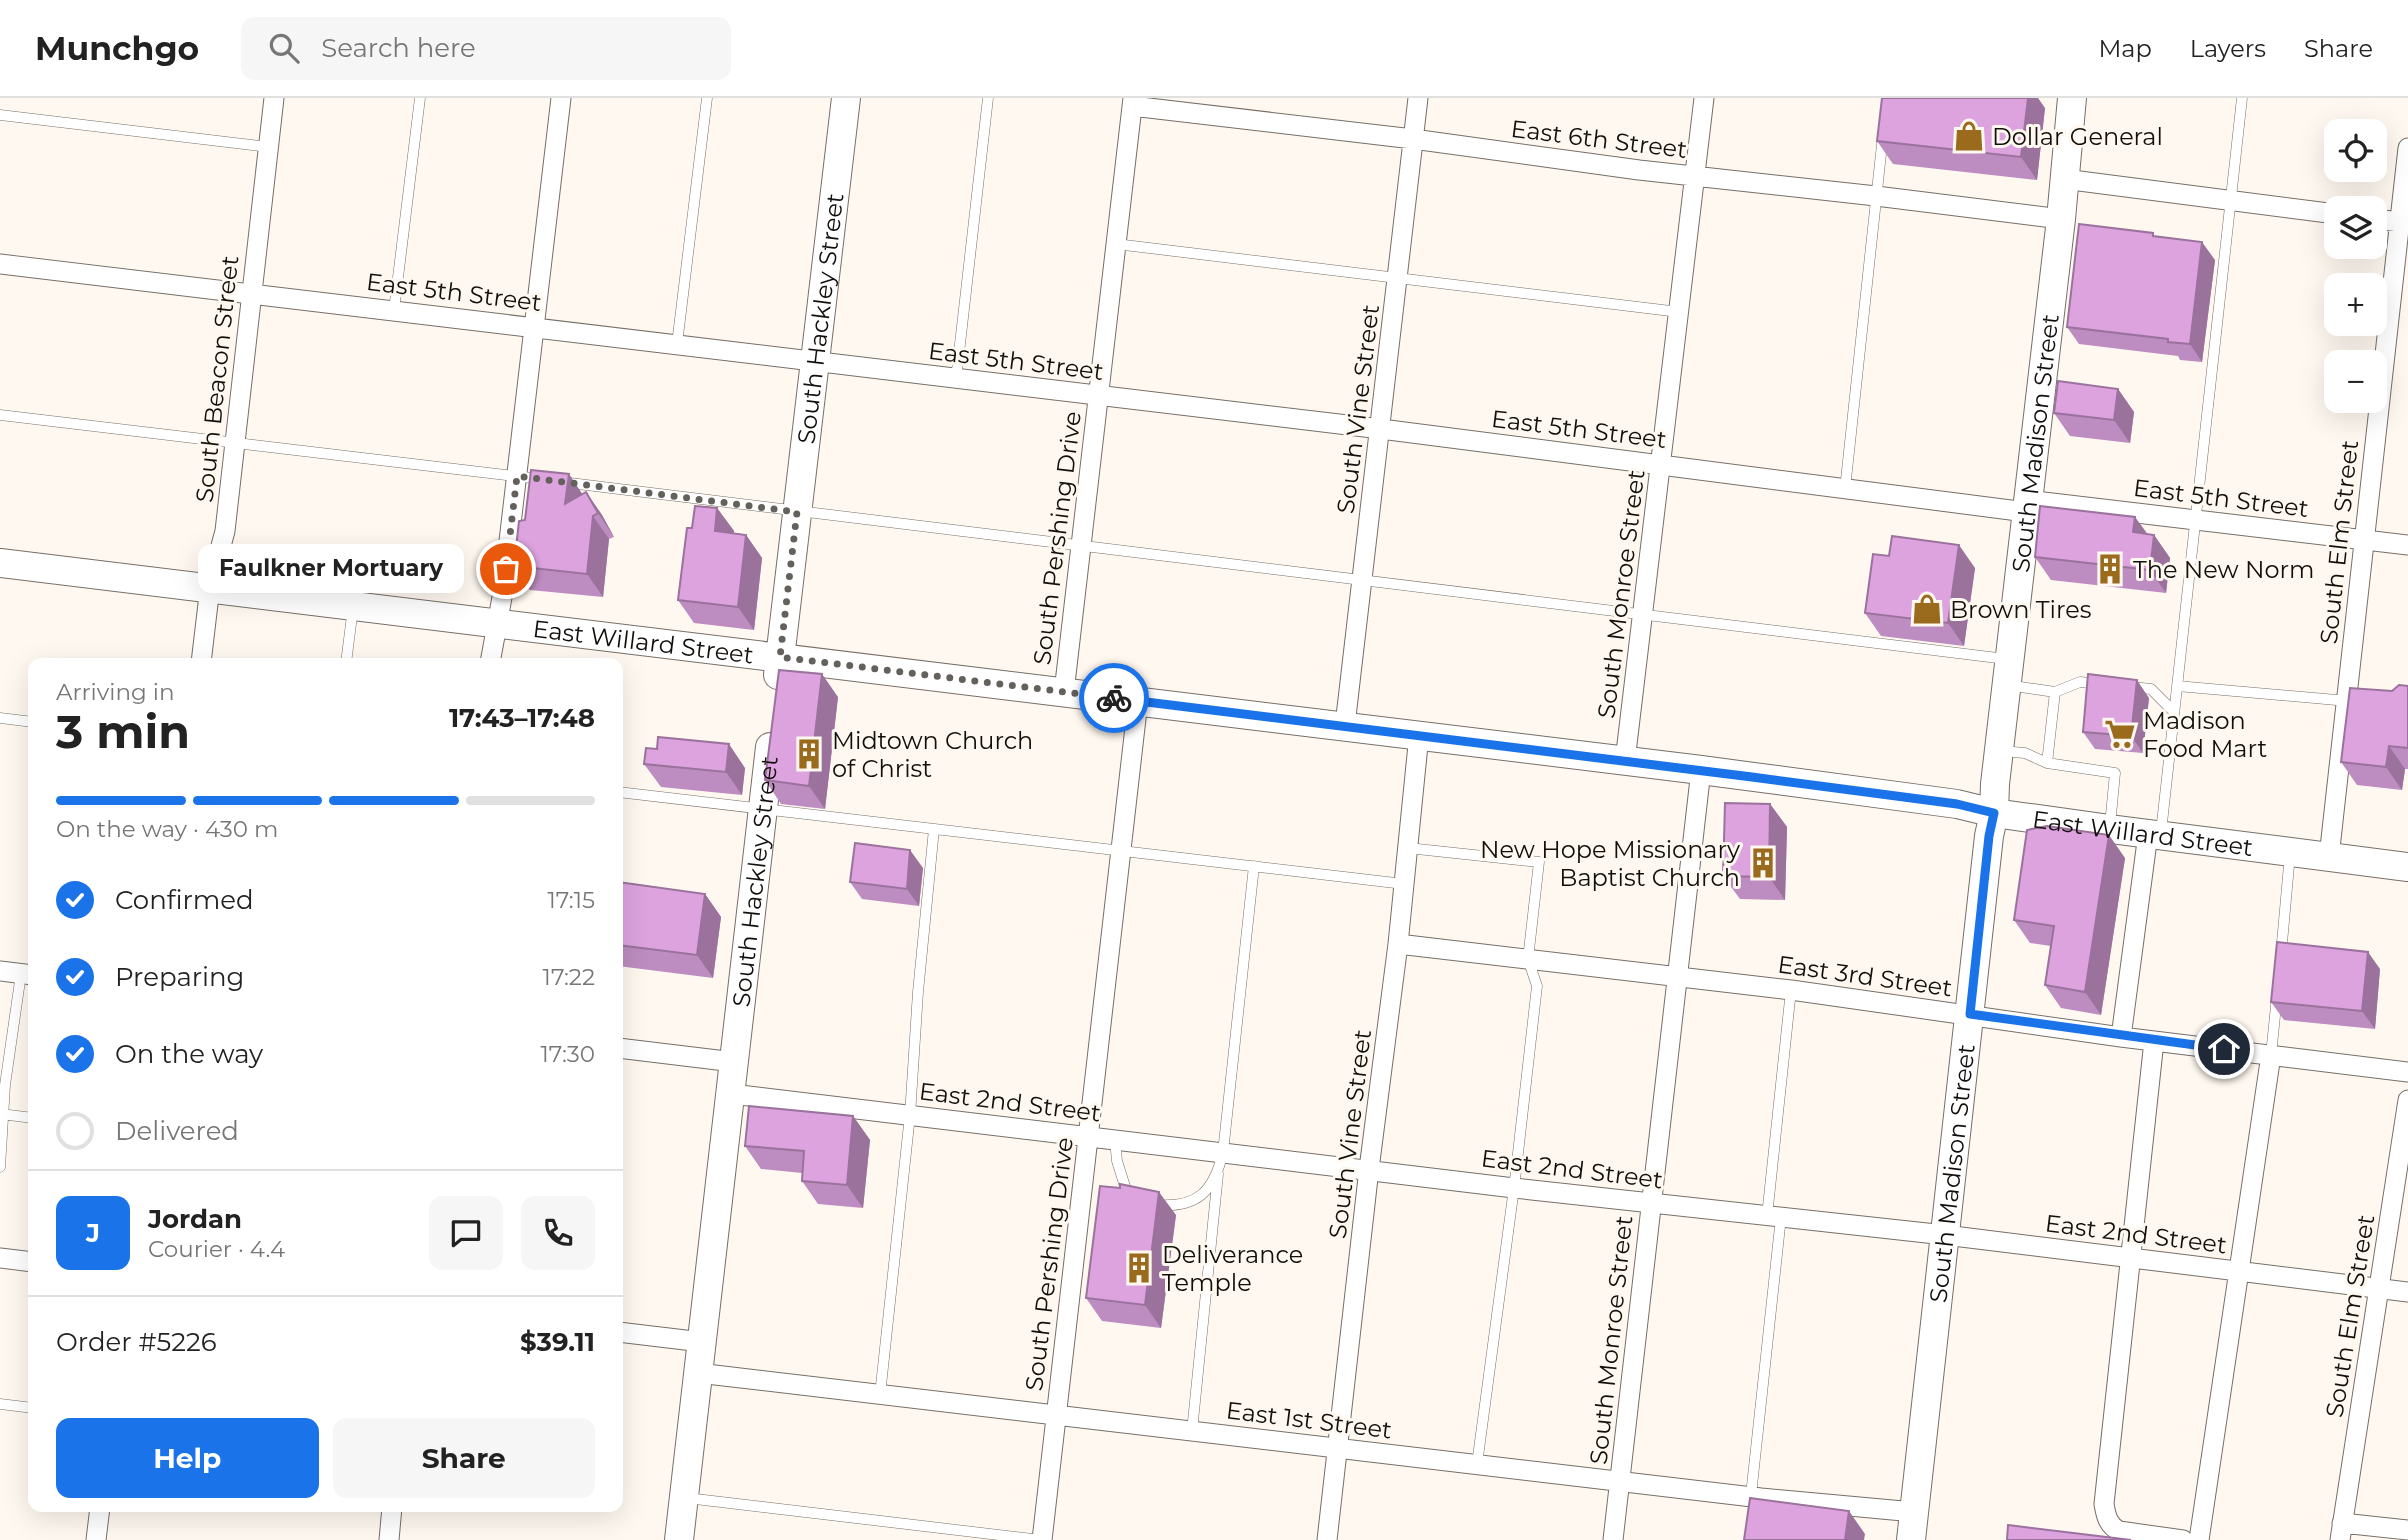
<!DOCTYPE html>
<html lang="en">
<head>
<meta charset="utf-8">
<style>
  :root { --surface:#fff; --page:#f6f6f6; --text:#222; --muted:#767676; --line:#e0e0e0; --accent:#1a73e8 }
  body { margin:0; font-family:Montserrat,sans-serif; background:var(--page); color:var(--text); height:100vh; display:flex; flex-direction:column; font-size:26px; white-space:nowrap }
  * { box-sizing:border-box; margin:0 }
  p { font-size:23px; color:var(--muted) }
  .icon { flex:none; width:38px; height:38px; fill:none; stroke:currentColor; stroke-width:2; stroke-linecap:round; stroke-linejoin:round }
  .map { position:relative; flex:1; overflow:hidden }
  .side { position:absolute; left:28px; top:560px; width:595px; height:854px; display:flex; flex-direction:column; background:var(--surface); border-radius:14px; box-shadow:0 7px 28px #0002 }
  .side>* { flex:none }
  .buttons { position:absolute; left:2324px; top:21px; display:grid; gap:14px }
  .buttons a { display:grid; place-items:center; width:63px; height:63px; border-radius:14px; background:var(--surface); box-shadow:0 7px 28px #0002; font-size:35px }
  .pin { position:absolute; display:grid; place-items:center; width:60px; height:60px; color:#fff; margin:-30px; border:4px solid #fff; border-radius:50%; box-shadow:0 2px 7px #0007 }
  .courier { position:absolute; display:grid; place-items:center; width:70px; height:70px; margin:-35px; border:5px solid #1a73e8; border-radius:50%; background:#fff; color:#222; box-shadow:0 2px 9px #0007 }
  .bubble { position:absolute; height:49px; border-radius:14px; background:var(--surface); box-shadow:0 7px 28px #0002; font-size:23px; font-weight:700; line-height:49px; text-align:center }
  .head em { font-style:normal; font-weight:700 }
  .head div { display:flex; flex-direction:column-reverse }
  .head { display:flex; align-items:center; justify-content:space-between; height:119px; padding:0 28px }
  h1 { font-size:46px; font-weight:700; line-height:52px }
  .bar { display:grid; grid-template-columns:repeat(4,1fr); gap:10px 7px; align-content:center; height:84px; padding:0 28px }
  .bar i { height:9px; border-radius:5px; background:var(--line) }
  .bar .current { background:var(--accent) }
  .bar p { grid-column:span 4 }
  .line { display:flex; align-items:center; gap:18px; padding:0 28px; border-top:2px solid var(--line) }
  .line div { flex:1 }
  .round { display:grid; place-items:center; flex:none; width:74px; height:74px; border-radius:14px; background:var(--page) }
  ol { padding:0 28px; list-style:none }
  li { display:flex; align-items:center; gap:21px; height:77px }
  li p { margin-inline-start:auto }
  li .icon { padding:7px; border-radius:50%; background:var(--accent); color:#fff; stroke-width:4 }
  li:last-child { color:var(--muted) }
  li i { width:38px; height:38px; border:4px solid var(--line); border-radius:50% }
  .button { display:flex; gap:14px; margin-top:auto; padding:14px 28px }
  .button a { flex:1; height:80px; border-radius:14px; background:var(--accent); color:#fff; font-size:28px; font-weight:700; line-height:80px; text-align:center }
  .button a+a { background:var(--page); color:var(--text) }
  header { display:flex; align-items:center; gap:42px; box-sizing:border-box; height:98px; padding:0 35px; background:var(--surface); border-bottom:2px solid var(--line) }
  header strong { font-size:33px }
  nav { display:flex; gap:38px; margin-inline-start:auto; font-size:24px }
  .search { width:490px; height:63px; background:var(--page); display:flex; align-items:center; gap:18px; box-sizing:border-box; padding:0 24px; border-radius:14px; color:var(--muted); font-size:26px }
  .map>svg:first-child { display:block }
</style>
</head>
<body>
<header>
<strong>Munchgo</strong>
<div class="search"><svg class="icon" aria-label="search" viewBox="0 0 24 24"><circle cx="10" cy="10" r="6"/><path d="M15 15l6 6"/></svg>Search here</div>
<nav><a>Map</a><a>Layers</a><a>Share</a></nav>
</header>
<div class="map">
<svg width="2408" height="1442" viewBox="0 0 2408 1442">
  <rect width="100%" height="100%" fill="#fff8f0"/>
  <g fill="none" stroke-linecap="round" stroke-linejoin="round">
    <g stroke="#776f67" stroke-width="11">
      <path id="lane" d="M0,17L269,49
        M1116,146L1679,214
        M394,212L420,0
        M677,246L707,0
        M956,281L988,0
        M0,317L540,381
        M562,384L2006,561
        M1845,391L1883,37
        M346,565L353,510
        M2007,587L2055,594L2047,665L2115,675L2110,727
        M2177,588L2348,603
        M2132,589L2151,591L2174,614
        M2055,594L2080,584L2099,586
        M0,620L33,624
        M2001,653L2025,655L2047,665
        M618,694L1404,786
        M2161,734L2242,0
        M1408,750L1539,764L1528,861L1537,888L1514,1090L1477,1366
        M2281,856L2290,756
        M2271,957L2277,898
        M1,1016L33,1020
        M1115,1042L1117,1063L1128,1098
        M0,1069L5,987L21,876
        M1156,1107C1197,1110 1214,1094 1223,1054L1254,768
        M1767,1118L1791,892
        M880,1297L910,1017L918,894L934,731
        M0,1306L33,1310
        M1192,1333L1218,1076
        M1751,1397L1781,1119
        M687,1400L1041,1442"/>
    </g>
    <g stroke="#776f67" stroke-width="21">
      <path id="street" d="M1132,8L1413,41L1639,72L1876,98L2061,121
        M2064,81L2336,116
        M2375,121L2408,125
        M0,166L1381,331L2026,414
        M2027,402L2408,447
        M201,565L210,489L225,433L274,0
        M490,565L503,494L561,0
        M1064,594L1133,0
        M1345,627L1418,0
        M1625,663L1704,0
        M2329,759L2408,50
        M1398,846L1791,892L2121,939L2408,974
        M0,873L33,877
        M2121,939L2148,736
        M2154,943L2104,1406C2106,1418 2108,1427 2119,1433L2183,1442
        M618,950L734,964
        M732,996L1514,1090L1945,1137L2408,1194
        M0,1160L33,1164
        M618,1234L702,1244
        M698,1275L1761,1400L1914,1414
        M2342,1425L2408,1432
        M96,1442L100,1409
        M389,1442L392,1409
        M1042,1442L1138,603
        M1327,1442L1369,1071L1398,846L1419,637
        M1613,1442L1701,672
        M2199,1442L2271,957
        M2340,1442L2408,1002"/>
    </g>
    <g stroke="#776f67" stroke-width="30">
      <g id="secondary">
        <path id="s1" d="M0,465L1701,672L1957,706L1994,715L2110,731L2408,769"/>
        <path id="s2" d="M778,577L846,0"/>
        <path id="s3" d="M679,1442L770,649"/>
        <path id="s4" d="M1911,1442L1989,738L1994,715L1995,686L2061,121L2072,0"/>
      </g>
    </g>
    <use href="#lane" stroke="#fff" stroke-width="10"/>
    <use href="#street" stroke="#fff" stroke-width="19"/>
    <use href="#secondary" stroke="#fff" stroke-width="28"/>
  </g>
  <path fill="#bd8cc0" d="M2045,10L2037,82L1893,66L1877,43Z
    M2155,138L2215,162L2202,264L2180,262L2178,258L2079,246L2067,229Z
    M2118,291L2134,314L2130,345L2070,338L2054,315Z
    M586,394L602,417L614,439L609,441L603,499L530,492L514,468L525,422Z
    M717,410L734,433L733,436L746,437L762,460L754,532L694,525L678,502L692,430Z
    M2147,436L2154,437L2170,460L2166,495L2051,482L2035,459Z
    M1889,458L1975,470L1964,548L1881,538L1865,515Z
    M2408,588V671H2405L2402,692L2357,687L2341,664L2392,593Z
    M838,599L825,711L781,706L765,682Z
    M2149,600L2143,655L2095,651L2083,634Z
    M657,651L745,670L742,697L661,689L644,666Z
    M1770,706L1787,729L1785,802L1740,801L1723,778Z
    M2125,760L2101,917L2061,910L2045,887L2051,848L2030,845L2014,822Z
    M923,770L919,808L862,801L850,784Z
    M618,784L705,796L721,819L713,880L618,868Z
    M2380,871L2375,931L2284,922L2271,904Z
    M853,1018L870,1042L863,1110L818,1106L802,1083V1075L761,1071L745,1048Z
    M1176,1117L1161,1230L1102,1223L1086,1200Z"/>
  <path fill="#9a729c" d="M2028,0H2038L2045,10L2037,82L2021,59Z
    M2202,144L2215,162L2202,264L2190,246Z
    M2118,291L2134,314L2130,345L2114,322Z
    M569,376L585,400L565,406Z
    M586,394L602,417L614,439L598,415Z
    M717,410L734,433L731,456L715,433Z
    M593,418L609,441L603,499L587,476Z
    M2135,419L2152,442L2133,434Z
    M746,437L762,460L754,532L738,509Z
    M2154,437L2170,460L2166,495L2150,472Z
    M1959,447L1975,470L1964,548L1948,525Z
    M822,576L838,599L825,711L809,688Z
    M2137,582L2149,600L2143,655L2131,638Z
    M729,646L745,670L742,697L726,674Z
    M2389,648L2405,671L2402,692L2386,669Z
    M1770,706L1787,729L1785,802L1769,779Z
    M2109,737L2125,760L2101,917L2085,894Z
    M910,752L923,770L919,808L907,791Z
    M705,796L721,819L713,880L697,857Z
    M2368,854L2380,871L2375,931L2362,913Z
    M853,1018L870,1042L863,1110L847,1087Z
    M1159,1094L1176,1117L1161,1230L1145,1207Z
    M1849,1413L1865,1436L1864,1442H1845Z"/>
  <path fill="#dca3df" stroke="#9a729c" stroke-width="2" d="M1882,0H2028L2021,59L1877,43Z
    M2079,126L2153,135V138L2202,144L2190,246L2168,244V241L2067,229Z
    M2058,283L2118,291L2114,322L2054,315Z
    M531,372L569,376L565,406L586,394L598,415L593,418L587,476L514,468L519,423L525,422Z
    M695,408L717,410L715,433L746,437L738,509L678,502L687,430H692Z
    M2040,408L2135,419L2133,434L2154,437L2150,472L2035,459Z
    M1892,438L1959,447L1948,525L1865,515L1873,456L1889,458Z
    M779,572L822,576L809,688L765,682Z
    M2088,576L2137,582L2131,638L2083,634Z
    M2399,587L2408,588V650L2389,648L2386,669L2341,664L2350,590L2392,593Z
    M658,639L729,646L726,674L644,666L646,650L657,651Z
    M1725,705L1770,706L1769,779L1723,778Z
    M2047,728L2109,737L2085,894L2045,887L2054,828L2014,822L2027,732Z
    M855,745L910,752L907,791L850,784Z
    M618,784L705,796L697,857L618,847Z
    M2277,844L2368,854L2362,913L2271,904Z
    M749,1008L853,1018L847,1087L802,1083L804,1053L745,1048Z
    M1120,1086L1159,1094L1145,1207L1086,1200L1100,1088L1120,1090Z
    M1750,1400L1849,1413L1845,1442H1744Z
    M2008,1427L2131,1442H2007Z"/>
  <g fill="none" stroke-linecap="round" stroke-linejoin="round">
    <path stroke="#64605b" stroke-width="7" stroke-dasharray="0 12.6" d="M506,471L517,378L797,414L780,559L1114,600"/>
    <path stroke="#1a73e8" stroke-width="9" d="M1114,600L1752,679L1957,706L1994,715L1989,738L1970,916L2224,951"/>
  </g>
  <defs>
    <g id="shop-bare" transform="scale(2.415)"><path d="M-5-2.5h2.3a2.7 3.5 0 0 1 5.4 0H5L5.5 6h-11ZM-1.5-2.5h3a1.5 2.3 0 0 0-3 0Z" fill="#9a6b1c" stroke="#fff8f0" stroke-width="2.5" paint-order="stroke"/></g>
    <g id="building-bare" transform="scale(2.415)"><path d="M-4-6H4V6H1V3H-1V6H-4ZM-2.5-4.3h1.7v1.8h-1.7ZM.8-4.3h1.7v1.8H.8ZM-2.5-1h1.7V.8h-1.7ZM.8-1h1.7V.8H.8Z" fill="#9a6b1c" stroke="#fff8f0" stroke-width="2.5" paint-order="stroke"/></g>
    <g id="supermarket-bare" transform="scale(2.415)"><path d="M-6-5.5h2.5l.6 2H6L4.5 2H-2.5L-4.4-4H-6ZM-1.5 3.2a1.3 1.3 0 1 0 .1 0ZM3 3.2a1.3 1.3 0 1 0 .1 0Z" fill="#9a6b1c" stroke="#fff8f0" stroke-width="2.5" paint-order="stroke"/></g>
  </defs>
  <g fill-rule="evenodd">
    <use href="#shop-bare" x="1969" y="38"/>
    <use href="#building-bare" x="2110" y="471"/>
    <use href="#shop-bare" x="1927" y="511"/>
    <use href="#supermarket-bare" x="2120" y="636"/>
    <use href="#building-bare" x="809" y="656"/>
    <use href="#building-bare" x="1763" y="765"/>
    <use href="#building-bare" x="1139" y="1170"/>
  </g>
  <g text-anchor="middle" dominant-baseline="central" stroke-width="6" stroke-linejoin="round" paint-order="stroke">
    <g font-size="24" fill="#110e0b" stroke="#fff8f0" text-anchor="start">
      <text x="1992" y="38">Dollar General</text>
      <text x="2133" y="471">The New Norm</text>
      <text x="1950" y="511">Brown Tires</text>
      <text x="2143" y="622">Madison<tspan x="2143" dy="28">Food Mart</tspan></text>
      <text x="832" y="642">Midtown Church<tspan x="832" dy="28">of Christ</tspan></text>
      <text x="1740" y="751" text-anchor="end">New Hope Missionary<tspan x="1740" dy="28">Baptist Church</tspan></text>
      <text x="1162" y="1156">Deliverance<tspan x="1162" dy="28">Temple</tspan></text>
    </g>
    <g font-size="24" fill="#110e0b" stroke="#fff8f0">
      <text transform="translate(1599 41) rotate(7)">East 6th Street</text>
      <text transform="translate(454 194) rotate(7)">East 5th Street</text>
      <text stroke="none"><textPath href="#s2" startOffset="359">South Hackley Street</textPath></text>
      <text transform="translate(1016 263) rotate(7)">East 5th Street</text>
      <text transform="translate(217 281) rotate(-84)">South Beacon Street</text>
      <text transform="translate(1358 311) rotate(-83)">South Vine Street</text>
      <text transform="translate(1579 331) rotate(7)">East 5th Street</text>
      <text stroke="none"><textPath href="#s4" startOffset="1104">South Madison Street</textPath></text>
      <text transform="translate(2221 400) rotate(7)">East 5th Street</text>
      <text transform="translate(1057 440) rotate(-83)">South Pershing Drive</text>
      <text transform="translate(2339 444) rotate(-84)">South Elm Street</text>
      <text transform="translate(1621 496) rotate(-83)">South Monroe Street</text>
      <text stroke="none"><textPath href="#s1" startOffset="648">East Willard Street</textPath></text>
      <text stroke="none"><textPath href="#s1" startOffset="2160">East Willard Street</textPath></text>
      <text stroke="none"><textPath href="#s3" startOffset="663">South Hackley Street</textPath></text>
      <text transform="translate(1865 878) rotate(8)">East 3rd Street</text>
      <text transform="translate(1010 1004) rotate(7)">East 2nd Street</text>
      <text transform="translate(1350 1036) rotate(-83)">South Vine Street</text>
      <text transform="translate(1572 1071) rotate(7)">East 2nd Street</text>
      <text stroke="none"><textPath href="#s4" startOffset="369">South Madison Street</textPath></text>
      <text transform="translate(2136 1136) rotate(7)">East 2nd Street</text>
      <text transform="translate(1049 1166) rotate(-83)">South Pershing Drive</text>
      <text transform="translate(2350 1218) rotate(-81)">South Elm Street</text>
      <text transform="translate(1611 1242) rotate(-84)">South Monroe Street</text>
      <text transform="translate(1309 1322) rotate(7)">East 1st Street</text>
    </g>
  </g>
</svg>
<div class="buttons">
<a><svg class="icon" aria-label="locate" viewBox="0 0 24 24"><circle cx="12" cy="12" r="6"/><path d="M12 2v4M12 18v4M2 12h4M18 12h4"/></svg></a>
<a><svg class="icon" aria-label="layers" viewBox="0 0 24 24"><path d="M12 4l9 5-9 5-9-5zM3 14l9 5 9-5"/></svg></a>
<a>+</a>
<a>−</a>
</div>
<div class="pin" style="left:506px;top:471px;background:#ea580c"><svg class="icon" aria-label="bag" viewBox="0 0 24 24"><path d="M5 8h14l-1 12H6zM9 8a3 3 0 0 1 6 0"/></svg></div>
<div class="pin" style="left:2224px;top:951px;background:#1f2937"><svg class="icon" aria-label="home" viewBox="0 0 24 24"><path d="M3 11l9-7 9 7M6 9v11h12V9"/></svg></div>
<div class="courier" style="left:1114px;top:600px"><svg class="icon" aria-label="bike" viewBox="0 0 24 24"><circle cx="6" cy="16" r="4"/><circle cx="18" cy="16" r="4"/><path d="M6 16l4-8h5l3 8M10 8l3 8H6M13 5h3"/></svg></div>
<div class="bubble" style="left:198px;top:446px;width:266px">Faulkner Mortuary</div>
<section class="side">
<div class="head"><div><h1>3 min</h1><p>Arriving in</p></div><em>17:43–17:48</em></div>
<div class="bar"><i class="current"></i><i class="current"></i><i class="current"></i><i></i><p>On the way · 430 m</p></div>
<ol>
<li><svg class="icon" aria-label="check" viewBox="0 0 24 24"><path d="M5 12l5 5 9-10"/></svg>Confirmed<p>17:15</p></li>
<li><svg class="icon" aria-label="check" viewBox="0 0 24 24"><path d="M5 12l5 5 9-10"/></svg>Preparing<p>17:22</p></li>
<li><svg class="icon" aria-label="check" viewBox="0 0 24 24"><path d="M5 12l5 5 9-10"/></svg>On the way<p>17:30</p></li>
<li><i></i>Delivered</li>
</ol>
<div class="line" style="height:126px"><b class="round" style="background:var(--accent);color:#fff">J</b><div><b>Jordan</b><p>Courier · 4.4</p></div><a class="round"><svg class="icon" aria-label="chat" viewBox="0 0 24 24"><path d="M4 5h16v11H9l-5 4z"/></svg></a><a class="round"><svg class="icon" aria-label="phone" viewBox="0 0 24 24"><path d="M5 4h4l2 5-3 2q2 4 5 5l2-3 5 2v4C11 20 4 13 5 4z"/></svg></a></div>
<div class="line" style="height:91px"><div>Order #5226</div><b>$39.11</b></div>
<div class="button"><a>Help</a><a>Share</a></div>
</section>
</div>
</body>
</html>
